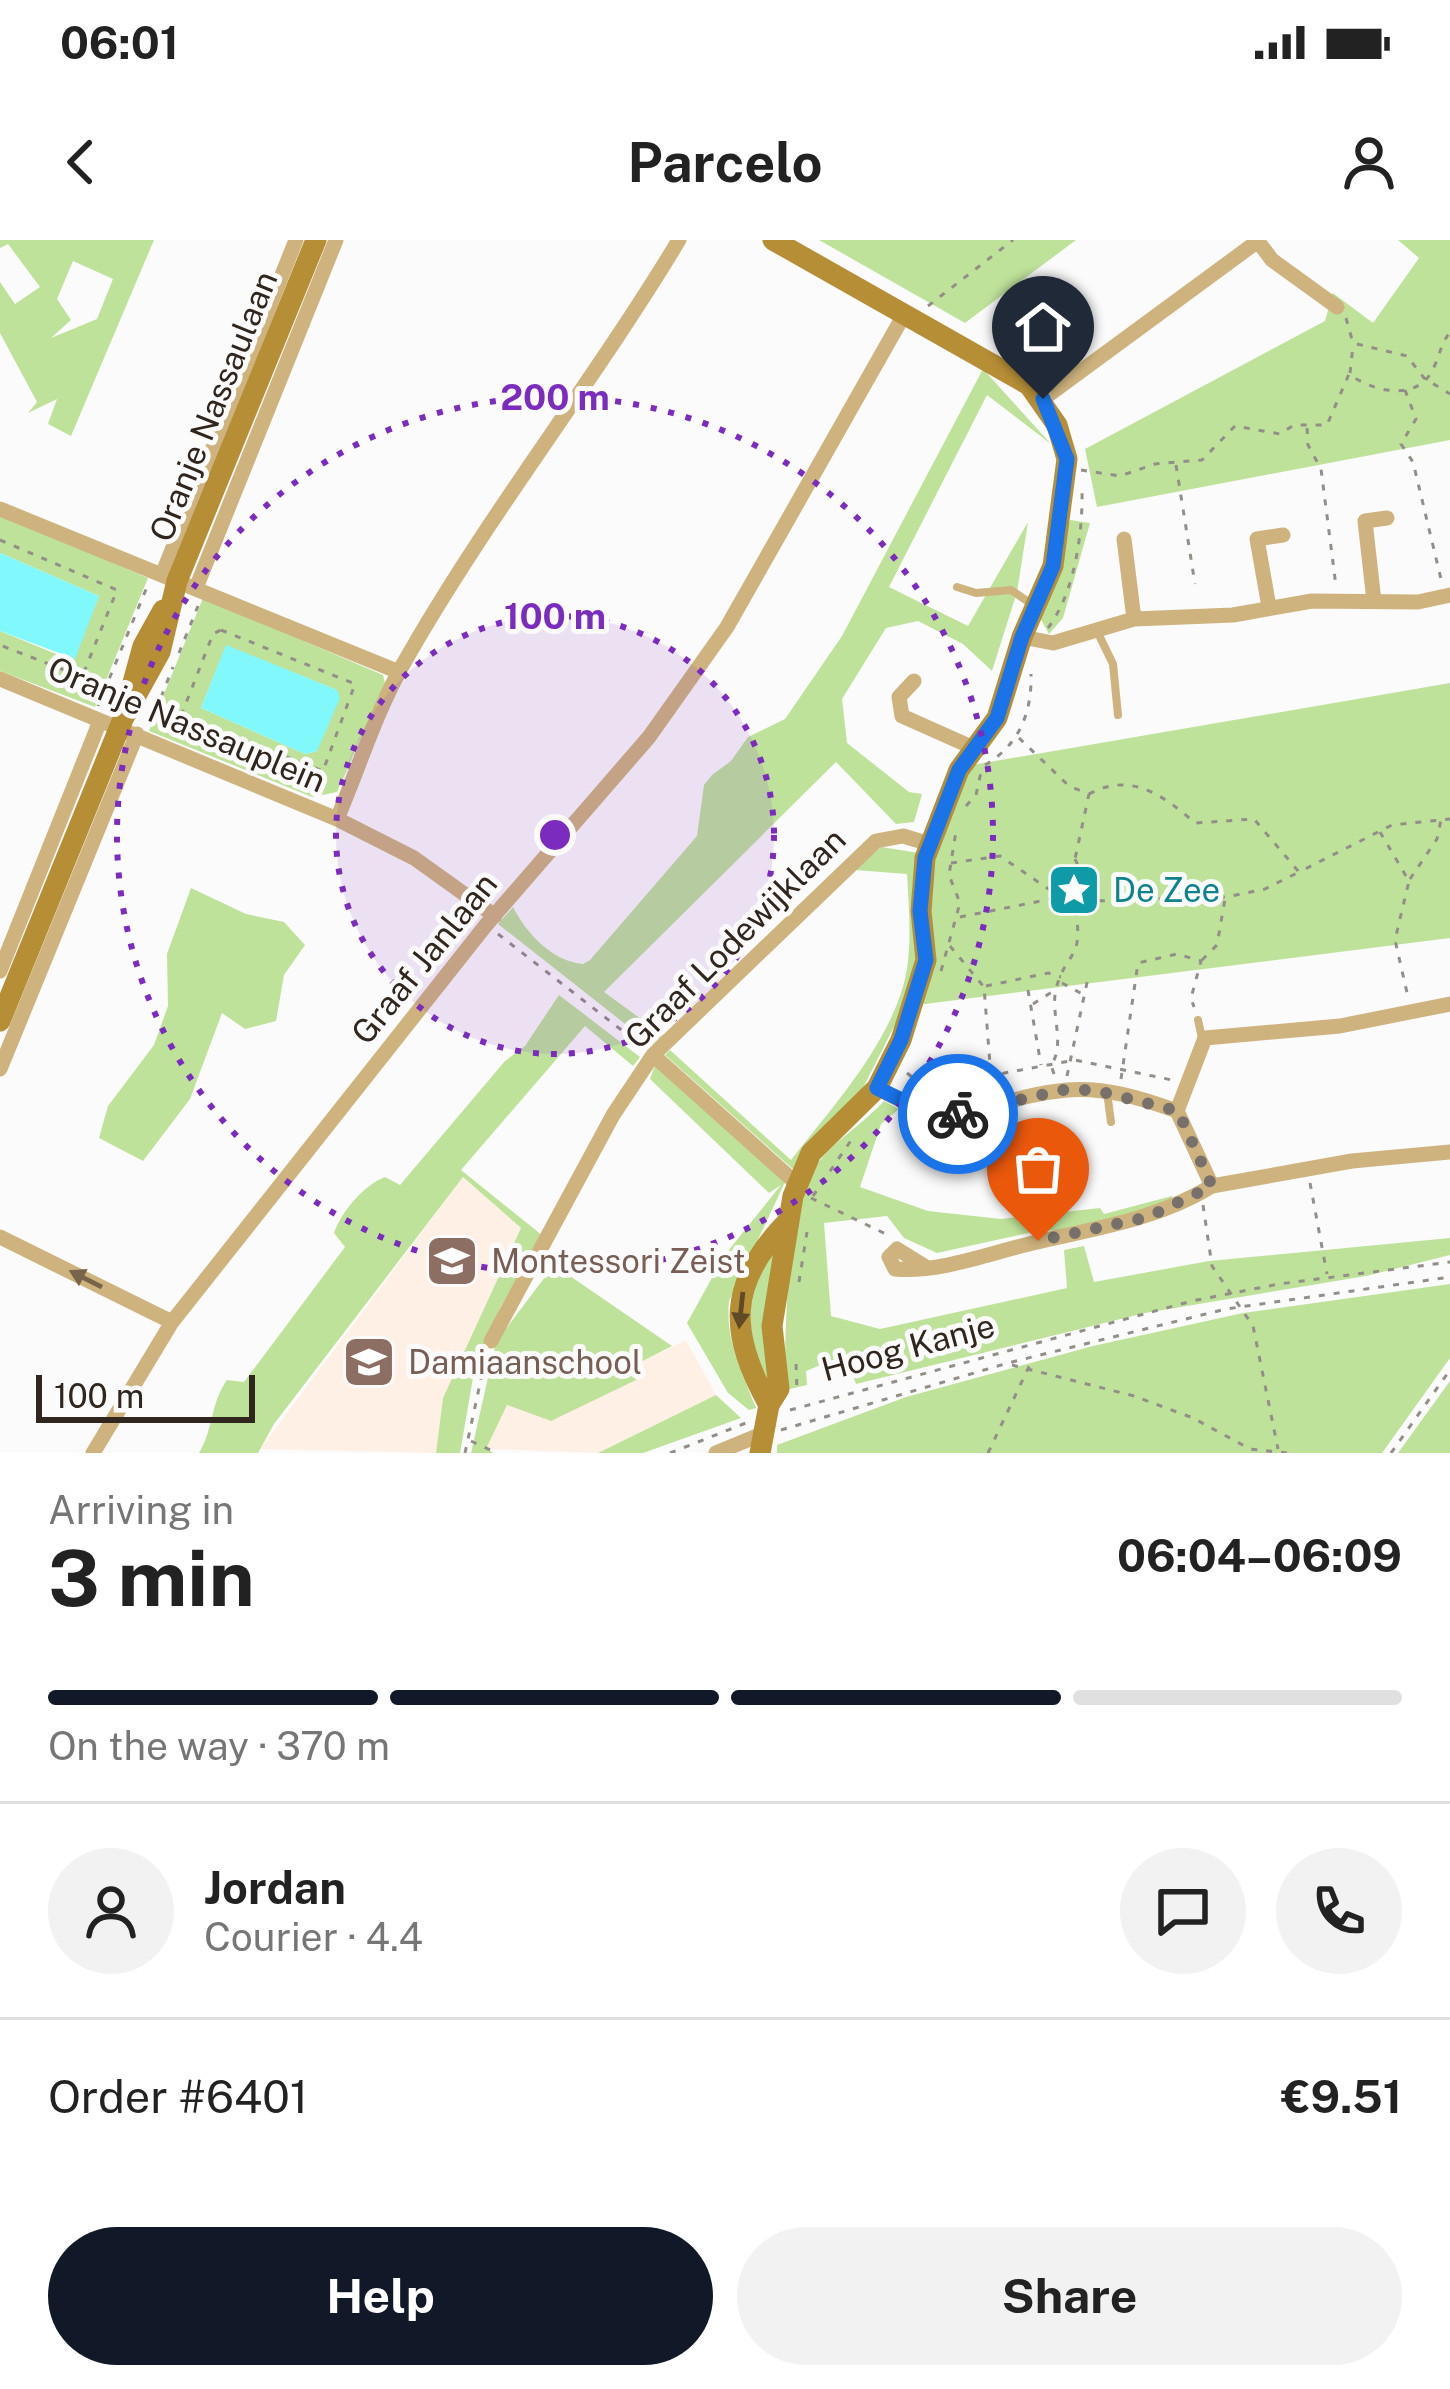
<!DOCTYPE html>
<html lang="en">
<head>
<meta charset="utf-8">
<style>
  :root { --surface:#fff; --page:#f2f2f2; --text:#222; --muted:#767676; --line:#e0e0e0; --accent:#111827 }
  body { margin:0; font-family:"Public Sans",sans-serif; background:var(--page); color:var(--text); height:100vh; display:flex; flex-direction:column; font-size:45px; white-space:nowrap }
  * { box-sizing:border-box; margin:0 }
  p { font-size:39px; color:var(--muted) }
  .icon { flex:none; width:66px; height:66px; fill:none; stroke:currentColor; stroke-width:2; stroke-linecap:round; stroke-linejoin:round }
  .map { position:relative; height:1213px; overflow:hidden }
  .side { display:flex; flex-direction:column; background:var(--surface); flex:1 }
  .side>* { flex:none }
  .scale { position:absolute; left:36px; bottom:30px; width:219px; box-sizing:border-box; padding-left:12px; border:6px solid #31261d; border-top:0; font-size:33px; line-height:42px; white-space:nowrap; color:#31261d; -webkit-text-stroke:9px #fbfbfb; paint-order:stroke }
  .pin { position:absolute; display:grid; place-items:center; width:102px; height:102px; color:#fff; margin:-123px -51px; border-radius:50% 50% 50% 0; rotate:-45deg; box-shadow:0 0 12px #0007 }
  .pin .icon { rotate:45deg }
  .courier { position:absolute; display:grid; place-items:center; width:120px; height:120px; margin:-60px; border:9px solid #1a73e8; border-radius:50%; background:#fff; color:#222; box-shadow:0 3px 15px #0007 }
  .overview em { font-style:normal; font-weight:700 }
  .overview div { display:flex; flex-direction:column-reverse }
  .overview { display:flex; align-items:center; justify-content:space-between; height:204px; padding:0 48px }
  h1 { font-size:78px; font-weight:700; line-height:90px }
  .bar { display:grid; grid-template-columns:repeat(4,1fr); gap:18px 12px; align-content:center; height:144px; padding:0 48px }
  .bar i { height:15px; border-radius:9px; background:var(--line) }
  .bar .active { background:var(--accent) }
  .bar p { grid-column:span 4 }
  .line { display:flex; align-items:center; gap:30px; padding:0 48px; border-top:3px solid var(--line) }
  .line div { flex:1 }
  .round { display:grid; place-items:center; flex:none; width:126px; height:126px; border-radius:63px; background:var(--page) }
  .action { display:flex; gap:24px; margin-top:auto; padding:24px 48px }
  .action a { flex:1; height:138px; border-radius:72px; background:var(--accent); color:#fff; font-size:48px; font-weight:700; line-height:138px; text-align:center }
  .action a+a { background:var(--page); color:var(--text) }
  .status { display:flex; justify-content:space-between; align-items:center; height:84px; padding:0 60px; background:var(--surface); direction:ltr }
  .status svg { height:33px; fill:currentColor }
  header { display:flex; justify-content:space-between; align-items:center; height:156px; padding:0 48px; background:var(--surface); font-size:54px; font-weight:700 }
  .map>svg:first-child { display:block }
</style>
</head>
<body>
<div class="status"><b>06:01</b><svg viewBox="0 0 49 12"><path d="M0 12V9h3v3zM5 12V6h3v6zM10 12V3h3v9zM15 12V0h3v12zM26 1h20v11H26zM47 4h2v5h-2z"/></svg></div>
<header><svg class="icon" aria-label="back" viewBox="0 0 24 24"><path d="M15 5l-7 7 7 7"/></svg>Parcelo<svg class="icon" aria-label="person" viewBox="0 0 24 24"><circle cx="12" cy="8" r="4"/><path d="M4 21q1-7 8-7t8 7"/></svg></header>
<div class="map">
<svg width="1450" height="1213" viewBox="0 0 1450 1213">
  <rect width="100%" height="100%" fill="#fbfbfb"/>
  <path fill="#fff0e5" d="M463,937L521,988L443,1158L436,1213L260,1209Z
    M686,1100L716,1155L598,1213L486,1209L507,1165L636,1139L631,1127Z"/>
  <path fill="#bfe29b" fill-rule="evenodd" d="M0,0H154L71,196L48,184L57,159L28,173L37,162L0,93V42L15,64L40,47L8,4L0,8ZM73,21L113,39L97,79L51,98L71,80L57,59Z
    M819,0H1076L965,83Z
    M1398,0H1450V200L1097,267L1085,209L1325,81L1333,53L1373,83L1419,18Z
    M983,129L1051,204L987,155L889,347L968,386L1028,282L1017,352L992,431L963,404L918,381L886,388L842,459L847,503L909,552L922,554L914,582L896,584L836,522L604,752L663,795L652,805L498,684L513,667C527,694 552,721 583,724L590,720L697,596L704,545L712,535L731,521L748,497L785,479L842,396Z
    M0,274L148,338L95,467L0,431V391L71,420L99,356L0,313Z
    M1070,280L1090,283L1063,378L1049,394L1039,376Z
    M203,358L383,435L385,443L337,552L312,557L149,491ZM226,406L337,450L317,511L305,514L201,468Z
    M1450,443V698L917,765L936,714L926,666L938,606L972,525Z
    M881,607L919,613L912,649L918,713L907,761L863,848L795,931L665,815L670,810L791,920C830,870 879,816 900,756C914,719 909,673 907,634L855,630Z
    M191,648L246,674L284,682L305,705L284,735L276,781L245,789L222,773L190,859L143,921L99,898L108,866L154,805L168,766L167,714Z
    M559,755L640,817L633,826L585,786L461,930L543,996L501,1066L474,1132L460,1213H436L443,1158L521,988L463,937L274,1184L258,1213H199C214,1188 210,1164 227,1140L244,1142L345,1007L334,993C341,972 364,945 385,937L400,945L505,821L525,806Z
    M655,825L786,940L729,1061C725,1100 742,1132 756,1168L749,1170L728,1153L687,1083L724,1016L781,945L769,953L650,839Z
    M884,861L899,869L881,884L860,947L928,971L1001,979L1100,968L1104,974L1172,956V963L1066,991L1042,990L937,1013L904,998L887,976L824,983L831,1076L880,1089L1067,1048L1064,1010L1084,1006L1094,1042L1209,1021L1450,998V1015L1366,1036L1145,1073L856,1144L845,1115L806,1131L807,1145L785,1150C785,1095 785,962 821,919C834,902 866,881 884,861Z
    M776,1009L767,1151C749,1090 738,1066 776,1009Z
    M554,1025L672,1106L631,1127L636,1140L551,1181L507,1165L486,1209L494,1213H471L496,1102Z
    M1450,1044V1118L1382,1213H777V1205L906,1157L1093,1106L1243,1073Z
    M1450,1141V1213H1398Z
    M716,1155L741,1178L643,1213H598Z"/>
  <path fill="#80f8fc" d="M0,313L99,356L75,419L0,391Z
    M226,405L337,450L340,458L317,511L305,514L201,468Z"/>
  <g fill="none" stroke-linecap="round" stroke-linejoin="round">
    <path stroke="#948e89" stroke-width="3" stroke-dasharray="6 9" stroke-linecap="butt" d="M928,66L1013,0
      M1346,78L1353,103L1407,116L1424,138L1450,154
      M1350,133L1353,106
      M1405,150L1416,179L1401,204L1413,222L1441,339
      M1307,188L1308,205L1321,229L1336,346
      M1176,225L1195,344
      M1081,230L1120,236L1155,224L1202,220L1235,186L1280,194L1294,185H1327L1349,134C1373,152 1419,163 1434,127C1440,114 1441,104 1450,92
      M0,300L117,350L82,437L0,405
      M1048,388C1075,352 1083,293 1082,248
      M221,390L355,444L323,531L181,476L213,394Z
      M179,413L198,366
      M98,466L147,347
      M150,485L173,427
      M1019,498L1069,546L1089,554L1075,619L1057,656
      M985,525C1019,505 1032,473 1031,434
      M1089,554C1131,531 1164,556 1195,583L1254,579L1299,632L1392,585L1450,579
      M966,566L976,555L981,532
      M1380,592L1409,641L1395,700L1408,757
      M1075,619L1093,659
      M951,623L1000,616L1075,667L1094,661L1226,657L1265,649L1297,633
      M1410,639L1437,599L1441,580
      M960,677L1056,658
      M498,694L642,806
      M950,706L984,747L992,850
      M1202,720L1217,705L1225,659
      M941,731L960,663L949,635L956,591
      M1062,743L1084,755
      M986,746L1048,733L1061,737
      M1028,750L1041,825
      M1033,764L1055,750
      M907,833L931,852L945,844L1075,820L1172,840
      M1054,834L1051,825C1066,805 1050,773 1056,749C1066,710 1085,721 1075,668
      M1067,836L1088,738
      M1121,839L1138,723L1177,714L1201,721L1191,758L1194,767
      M1310,943L1327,1034
      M813,956L852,899
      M811,958L888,995
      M1203,965L1212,1026L1253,1086L1278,1209
      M799,1042L807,992
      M796,1124L797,1150
      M1012,1125L1134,1156L1193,1178L1250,1209L1287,1213
      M790,1170L1192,1061L1279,1044L1450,1022
      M781,1190L1008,1123L1226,1069L1450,1037
      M471,1201L497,1213
      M465,1213L486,1116
      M670,1213L746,1183
      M988,1213L1033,1118
      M1391,1213L1450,1130"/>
    <path stroke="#ceb37e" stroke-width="8" d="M957,347L976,353L1011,350L1033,365
      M1097,391L1113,424L1118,475
      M1198,780L1202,798
      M1107,852L1111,882"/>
    <path stroke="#ceb37e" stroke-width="15" d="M1257,0L1272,20L1337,67
      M1043,159L1258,1
      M0,269L399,432
      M1124,299L1134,379
      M162,335L296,0
      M196,348L336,0
      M1374,361L1365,281L1387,278
      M1269,367L1257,299L1283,295
      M1022,397L1053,403L1134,379L1233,375L1312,361L1418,362L1450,355
      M0,439L337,579C358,530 375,475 401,428C484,280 591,146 679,0
      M914,441L899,457L902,476L976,509
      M337,579L414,618L495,676
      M0,731L100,481
      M1450,764L1340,786L1205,798L1177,871L1212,946L1352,921L1450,912
      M653,815L797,944
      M0,829L137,494
      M877,848C966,898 981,858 1067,850C1106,847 1141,858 1177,871
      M0,997L172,1082
      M926,1027L897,1009L889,1017L895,1029C940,1033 990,1013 1033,1003C1096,988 1156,980 1212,946
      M491,1101L613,875L653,815L876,601L903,596L930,604
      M93,1213L172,1082L486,685L649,497L727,387L905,73
      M716,1213L762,1194"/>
    <path stroke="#b68e36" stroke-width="21" d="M123,479L160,412L177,341L316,0
      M0,781L123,479L143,406L163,370
      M769,1165C729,1094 727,1044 786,983
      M760,1213L769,1165L779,1149L772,1086L793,956L811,913L877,848L901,800L926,720L921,671L925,618L959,530L997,478L1022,397L1053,326L1067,219L1057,185L1029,145L773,0"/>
  </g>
  <defs><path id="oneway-solid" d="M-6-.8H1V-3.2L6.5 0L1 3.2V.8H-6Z" transform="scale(3)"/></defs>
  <use fill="#786549" href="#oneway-solid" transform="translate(86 1039) rotate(-153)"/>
  <use fill="#604a26" href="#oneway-solid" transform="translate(741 1070) rotate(96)"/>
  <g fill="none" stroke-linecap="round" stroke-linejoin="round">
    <path stroke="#78716b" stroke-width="12" stroke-dasharray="0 21.6" d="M958,874L1063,850H1094L1178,871L1212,946L1148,977L1038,1001"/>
    <path stroke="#1a73e8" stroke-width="15" d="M958,874L924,871L877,848L901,800L926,720L920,671L925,618L959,530L997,478L1022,397L1053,326L1067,219L1043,159"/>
  </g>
  <circle cx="555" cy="595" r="219" fill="#7b2cbf" fill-opacity=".12"/>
  <g fill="none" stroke="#7b2cbf" stroke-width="6" stroke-dasharray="6 12">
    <circle cx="555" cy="595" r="219"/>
    <circle cx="555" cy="595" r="438"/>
  </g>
  <defs>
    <g id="sight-square" transform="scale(2.7)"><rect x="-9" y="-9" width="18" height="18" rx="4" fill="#0f9aa8" stroke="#fbfbfb"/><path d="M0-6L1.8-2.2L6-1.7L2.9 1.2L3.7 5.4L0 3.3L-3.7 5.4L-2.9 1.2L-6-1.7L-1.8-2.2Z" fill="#fff"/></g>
    <g id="school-square" transform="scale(2.7)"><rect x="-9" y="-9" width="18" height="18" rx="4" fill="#8d6e63" stroke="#fbfbfb"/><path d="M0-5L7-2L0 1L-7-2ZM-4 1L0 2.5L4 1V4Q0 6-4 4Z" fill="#fff"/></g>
  </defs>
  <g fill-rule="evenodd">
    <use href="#sight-square" x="1074" y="650"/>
    <use href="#school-square" x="452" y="1021"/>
    <use href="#school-square" x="369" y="1122"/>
  </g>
  <g text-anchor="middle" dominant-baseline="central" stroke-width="10" stroke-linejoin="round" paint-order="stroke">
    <g font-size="33" fill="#31261d" stroke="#fbfbfb">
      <text transform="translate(213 166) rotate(-68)">Oranje Nassaulaan</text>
      <text transform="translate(187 484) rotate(23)">Oranje Nassauplein</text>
      <text transform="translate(735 698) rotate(-45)">Graaf Lodewijklaan</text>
      <text transform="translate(424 718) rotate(-51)">Graaf Janlaan</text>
      <text transform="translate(908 1107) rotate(-15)">Hoog Kanje</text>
    </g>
    <g font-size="33" fill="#0d838f" stroke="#fbfbfb" text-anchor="start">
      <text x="1113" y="650">De Zee</text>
    </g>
    <g font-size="33" fill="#785e54" stroke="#fbfbfb" text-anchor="start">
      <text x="491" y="1021">Montessori Zeist</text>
      <text x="408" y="1122">Damiaanschool</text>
    </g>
  </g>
  <circle cx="555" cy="595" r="18" fill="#7b2cbf" stroke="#fbfbfb" stroke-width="6"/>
  <g font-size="36" text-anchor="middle" font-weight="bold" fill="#7b2cbf" stroke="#fbfbfb" stroke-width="10" stroke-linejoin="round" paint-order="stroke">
    <text x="555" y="170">200 m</text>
    <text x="555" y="389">100 m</text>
  </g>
</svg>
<div class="scale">100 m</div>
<div class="pin" style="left:1038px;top:1001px;background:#ea580c"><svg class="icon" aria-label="bag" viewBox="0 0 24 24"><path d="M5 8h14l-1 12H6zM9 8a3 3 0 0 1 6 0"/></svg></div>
<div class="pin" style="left:1043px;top:159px;background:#1f2937"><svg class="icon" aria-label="home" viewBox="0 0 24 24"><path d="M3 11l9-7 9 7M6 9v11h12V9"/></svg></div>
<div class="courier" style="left:958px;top:874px"><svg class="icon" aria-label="bike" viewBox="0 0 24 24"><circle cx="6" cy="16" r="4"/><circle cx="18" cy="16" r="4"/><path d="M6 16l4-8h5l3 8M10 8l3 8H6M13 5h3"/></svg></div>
</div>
<section class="side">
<div class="overview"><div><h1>3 min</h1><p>Arriving in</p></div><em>06:04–06:09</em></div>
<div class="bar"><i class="active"></i><i class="active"></i><i class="active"></i><i></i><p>On the way · 370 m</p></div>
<div class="line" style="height:216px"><a class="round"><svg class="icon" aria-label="person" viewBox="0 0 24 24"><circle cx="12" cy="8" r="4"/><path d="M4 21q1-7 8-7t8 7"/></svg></a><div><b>Jordan</b><p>Courier · 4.4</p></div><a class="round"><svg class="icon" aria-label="chat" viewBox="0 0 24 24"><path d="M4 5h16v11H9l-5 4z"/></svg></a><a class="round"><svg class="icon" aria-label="phone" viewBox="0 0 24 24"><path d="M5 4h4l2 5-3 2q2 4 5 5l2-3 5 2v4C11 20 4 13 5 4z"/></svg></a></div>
<div class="line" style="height:156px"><div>Order #6401</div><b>€9.51</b></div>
<div class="action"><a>Help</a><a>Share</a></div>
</section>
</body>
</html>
